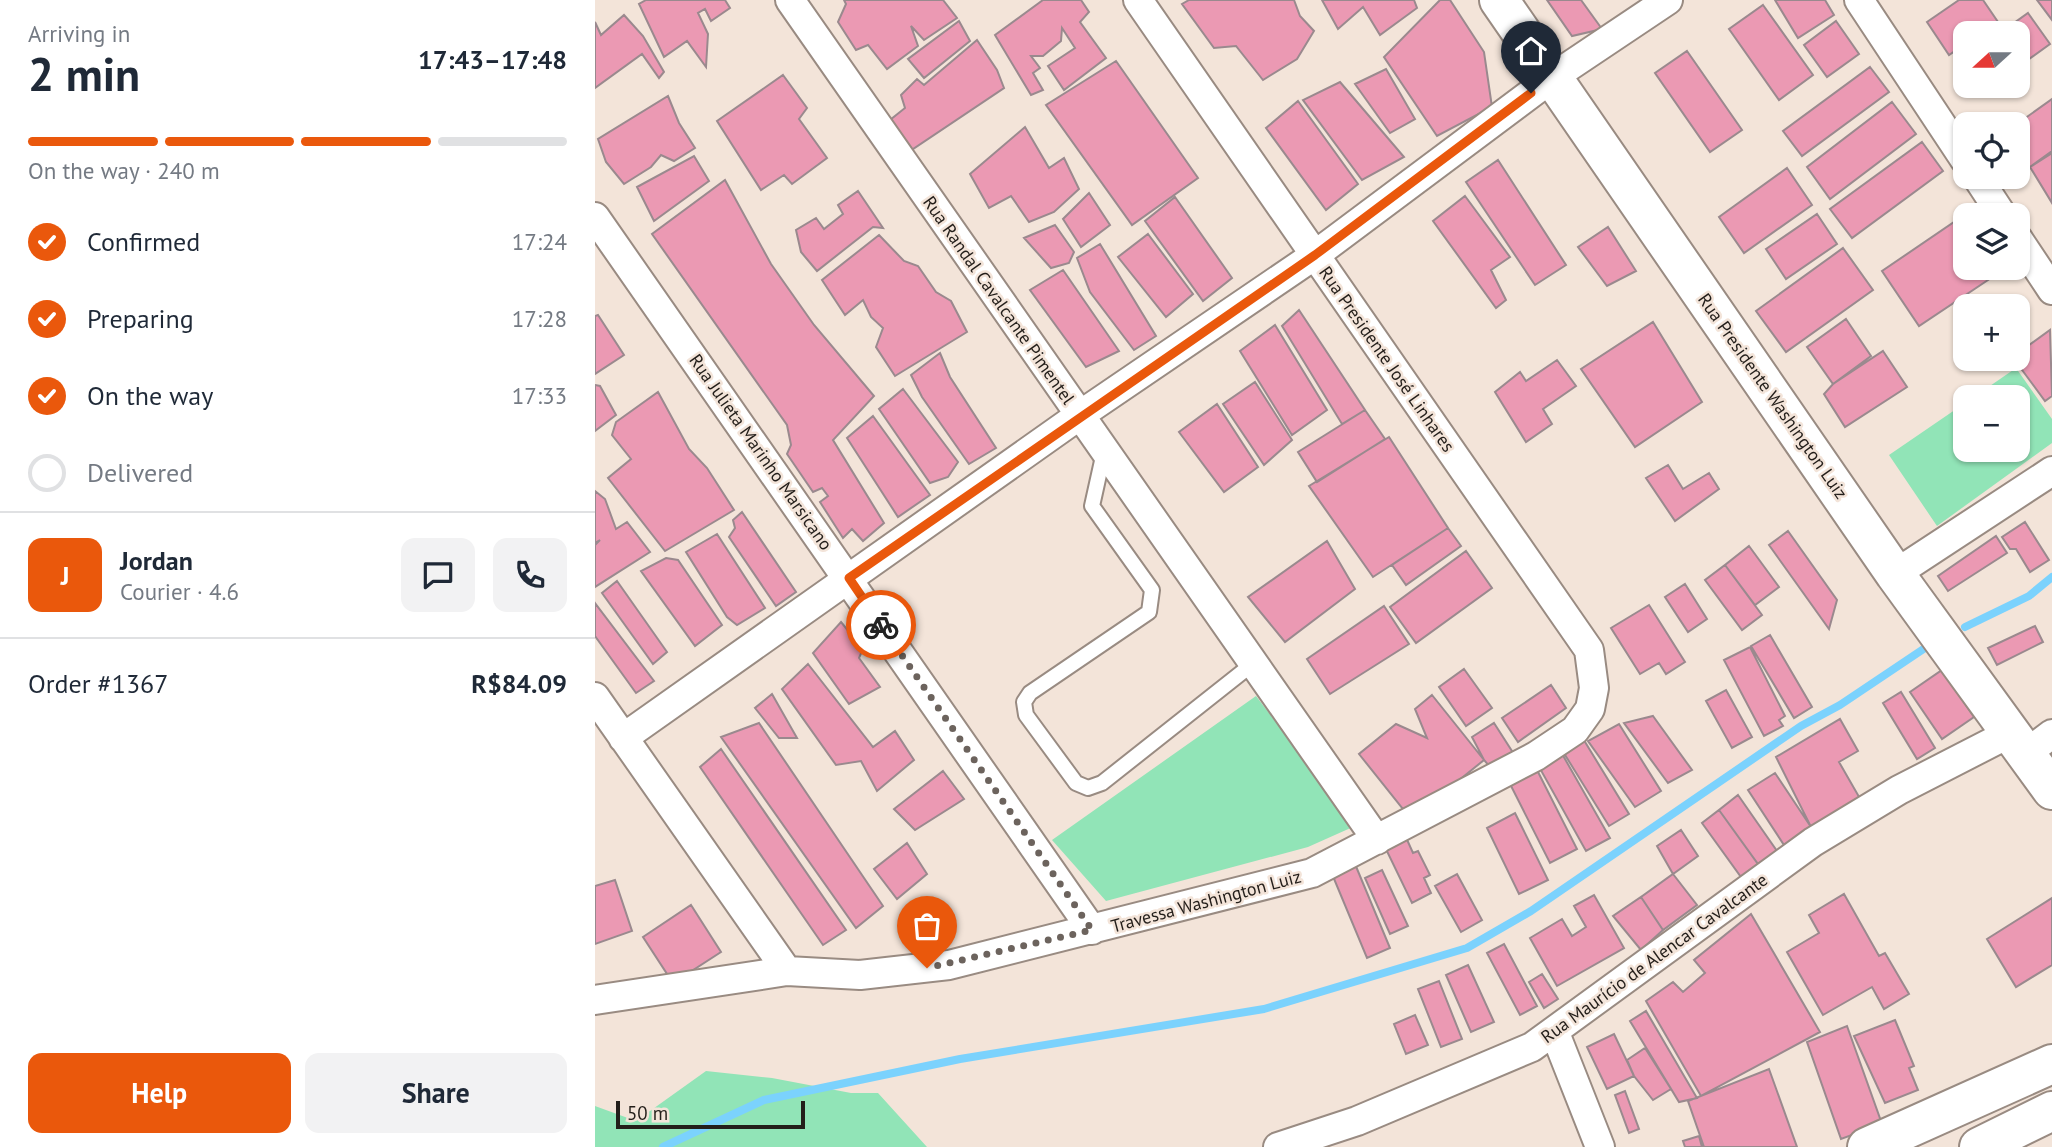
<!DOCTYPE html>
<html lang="en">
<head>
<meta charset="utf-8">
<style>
  :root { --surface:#fff; --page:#f2f2f3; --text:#1f2937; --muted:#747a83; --line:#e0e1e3; --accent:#ea580c }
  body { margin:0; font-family:"PT Sans",sans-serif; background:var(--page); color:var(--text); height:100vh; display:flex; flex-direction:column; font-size:26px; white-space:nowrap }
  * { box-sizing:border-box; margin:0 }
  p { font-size:23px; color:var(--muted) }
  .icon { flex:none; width:38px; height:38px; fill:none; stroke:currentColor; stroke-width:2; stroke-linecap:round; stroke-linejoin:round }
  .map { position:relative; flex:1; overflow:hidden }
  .drawer { display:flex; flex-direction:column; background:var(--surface); width:595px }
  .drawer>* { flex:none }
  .needle { width:46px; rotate:249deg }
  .tools { position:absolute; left:1358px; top:21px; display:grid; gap:14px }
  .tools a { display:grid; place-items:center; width:77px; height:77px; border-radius:14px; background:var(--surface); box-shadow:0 2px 5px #0004; font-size:35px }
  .scale { position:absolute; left:21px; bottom:18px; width:189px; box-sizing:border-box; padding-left:7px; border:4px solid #231e1a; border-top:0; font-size:19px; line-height:24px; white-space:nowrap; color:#231e1a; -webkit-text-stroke:5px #f3e4d9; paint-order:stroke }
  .pin { position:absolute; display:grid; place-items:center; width:60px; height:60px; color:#fff; margin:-72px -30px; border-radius:50% 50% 50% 0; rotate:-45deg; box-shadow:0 0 7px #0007 }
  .pin .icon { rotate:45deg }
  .courier { position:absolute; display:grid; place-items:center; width:70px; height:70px; margin:-35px; border:5px solid #ea580c; border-radius:50%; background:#fff; color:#222; box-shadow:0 2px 9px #0007 }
  .head em { font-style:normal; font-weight:700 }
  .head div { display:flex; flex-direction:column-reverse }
  .head { display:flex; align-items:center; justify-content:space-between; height:119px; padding:0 28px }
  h1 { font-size:46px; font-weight:700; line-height:52px }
  .bar { display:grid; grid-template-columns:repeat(4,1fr); gap:10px 7px; align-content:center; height:84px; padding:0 28px }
  .bar i { height:9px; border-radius:5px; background:var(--line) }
  .bar .on { background:var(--accent) }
  .bar p { grid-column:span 4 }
  .line { display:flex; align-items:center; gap:18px; padding:0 28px; border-top:2px solid var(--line) }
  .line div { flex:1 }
  .round { display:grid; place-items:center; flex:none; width:74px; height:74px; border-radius:14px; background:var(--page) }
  ol { padding:0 28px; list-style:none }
  li { display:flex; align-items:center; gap:21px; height:77px }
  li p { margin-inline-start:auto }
  li .icon { padding:7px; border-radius:50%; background:var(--accent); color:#fff; stroke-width:4 }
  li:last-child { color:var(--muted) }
  li i { width:38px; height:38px; border:4px solid var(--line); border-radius:50% }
  .action { display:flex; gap:14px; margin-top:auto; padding:14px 28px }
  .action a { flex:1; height:80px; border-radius:14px; background:var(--accent); color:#fff; font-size:28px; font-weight:700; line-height:80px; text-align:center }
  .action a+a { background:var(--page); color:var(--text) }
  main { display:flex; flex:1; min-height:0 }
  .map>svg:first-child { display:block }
</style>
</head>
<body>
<main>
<section class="drawer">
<div class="head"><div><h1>2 min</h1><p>Arriving in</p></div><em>17:43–17:48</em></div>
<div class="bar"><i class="on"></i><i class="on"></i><i class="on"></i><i></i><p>On the way · 240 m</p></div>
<ol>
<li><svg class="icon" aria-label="check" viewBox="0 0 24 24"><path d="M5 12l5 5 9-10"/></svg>Confirmed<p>17:24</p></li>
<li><svg class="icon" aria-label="check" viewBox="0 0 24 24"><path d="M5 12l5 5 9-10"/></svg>Preparing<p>17:28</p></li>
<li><svg class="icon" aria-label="check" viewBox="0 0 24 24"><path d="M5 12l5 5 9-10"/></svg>On the way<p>17:33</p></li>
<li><i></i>Delivered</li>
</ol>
<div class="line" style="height:126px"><b class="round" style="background:var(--accent);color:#fff">J</b><div><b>Jordan</b><p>Courier · 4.6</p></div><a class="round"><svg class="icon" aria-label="chat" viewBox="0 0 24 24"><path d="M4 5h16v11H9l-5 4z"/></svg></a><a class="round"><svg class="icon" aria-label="phone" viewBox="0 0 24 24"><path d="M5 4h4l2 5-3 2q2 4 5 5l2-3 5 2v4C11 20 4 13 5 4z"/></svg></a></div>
<div class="line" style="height:91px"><div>Order #1367</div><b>R$84.09</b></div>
<div class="action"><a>Help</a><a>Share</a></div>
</section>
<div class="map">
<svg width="1457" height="1147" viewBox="0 0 1457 1147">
  <rect width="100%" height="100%" fill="#f3e4d9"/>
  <path fill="#91e4b7" d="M1421,368L1457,419V443L1342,526L1294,455L1370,403V450H1423V397H1379Z
    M661,696L760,826L713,847L511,901L457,840Z
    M111,1071L177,1078L256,1093H283L332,1147H0V1106L41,1121Z"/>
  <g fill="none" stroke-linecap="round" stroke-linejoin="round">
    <path stroke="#7bd2fd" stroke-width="8" d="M1370,627L1434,596L1457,577
      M68,1147L169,1100L365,1059L669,1009L872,948L936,911L1206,726L1245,705L1330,648"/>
  </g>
  <path fill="#eb99b3" stroke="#9a898e" stroke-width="2" d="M51,0H130L135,8L116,21L110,9L103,13L113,34L111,67L92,41L69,57L44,4Z
    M249,0H348L362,18L329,40L316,26L323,46L292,69L273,45L261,50L243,22L251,4Z
    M448,0H486L494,12L485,22L511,58L469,90L453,66L480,48L467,28L466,41L448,56H436L445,68L438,73L448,90L436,95L400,35Z
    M594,0H699L705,16L719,31L702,59L668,80L641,46L619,48L587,4Z
    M727,0H819L822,8L785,35L768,7L743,29Z
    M845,0H855L889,52L897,107L842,136L789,57Z
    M952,0H986L1007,29L977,36Z
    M1180,0H1230L1239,15L1203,38Z
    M1364,0H1388L1403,22L1386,33H1370V44L1354,55L1332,22Z
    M1442,0H1457V20Z
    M1168,5L1218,75L1184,100L1134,29Z
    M1433,13L1455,44L1423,67V33H1405Z
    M29,15L48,36L69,72L64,78L47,54L0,88V22L6,35Z
    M364,21L375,41L329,78L313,59Z
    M1241,21L1264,54L1232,77L1209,45Z
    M382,40L402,70L409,88L315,151L295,120L310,108L306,95L322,79L329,85Z
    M1092,51L1147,130L1115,152L1060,73Z
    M521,61L603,178L537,225L451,105Z
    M1275,67L1294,92L1207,156L1188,131Z
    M791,69L820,119L795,133L760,84Z
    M188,75L212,108L204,119L232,158L197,184L189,175L166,190L122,121Z
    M745,82L809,157L767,180L708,100Z
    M73,96L84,123L100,148L79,161L66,155L56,167L29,184L11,162L3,139Z
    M1457,99V151L1435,167L1423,150L1422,124Z
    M703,101L763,184L731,210L671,128Z
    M1297,102L1321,134L1235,199L1212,167Z
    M430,127L454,168L469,158L484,189L459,212L434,222L416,196L394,208L375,174Z
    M1327,142L1348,171L1257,238L1235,209Z
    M1457,153V203L1435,167Z
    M99,156L114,181L59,221L42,187Z
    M903,160L971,265L940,285L871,182Z
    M1192,168L1217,205L1149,253L1124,217Z
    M130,180L176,264L219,325L279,396L238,440L289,523L268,541L257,529L248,538L225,502L233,496L227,488L218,492L192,454L196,445L192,425L57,234Z
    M263,191L288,228L278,227L222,271L206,252L201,230L221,218L229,229L248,214L243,205Z
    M494,193L515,225L486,247L468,219Z
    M870,196L915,257L896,270L911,300L901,308L838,221Z
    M580,197L637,278L608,301L550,221Z
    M1222,214L1242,244L1191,279L1171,249Z
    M1362,220L1370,233V268H1394L1399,276L1324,326L1287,271Z
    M460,225L479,252L474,263L456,268L429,238Z
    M1013,227L1041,271L1012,286L983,247Z
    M553,234L598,294L571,317L523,257Z
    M284,235L309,261L323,266L341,292L356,301L372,332L300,376L281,347L288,328L276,317L268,300L250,315L227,280Z
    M505,244L561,336L539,350L495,292L482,258Z
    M1248,248L1278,290L1191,352L1161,311Z
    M468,270L524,351L491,367L435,290Z
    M704,310L770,410L747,424L687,326Z
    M3,315L29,355L0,374V316Z
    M1251,319L1276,356L1238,384L1212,347Z
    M1058,322L1107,402L1040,447L986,369Z
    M680,325L732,410L697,435L645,351Z
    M1455,330L1457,396L1450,401L1419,359H1423V353Z
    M1288,351L1312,387L1250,427L1229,394L1238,384Z
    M345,353L355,377L401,448L374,464L327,397L316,375Z
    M962,360L981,386L948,409L957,424L931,442L900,392L925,372L931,381Z
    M660,382L697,440L669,465L628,404Z
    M0,385L5,386L21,415L0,431Z
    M308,389L363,462L353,477L335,483L284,409Z
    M63,392L94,449L112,468L139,510L70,551L13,478L36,459L17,435L21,422Z
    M622,404L663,467L629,492L584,432Z
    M770,410L790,439L722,482L703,452Z
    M278,416L335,495L303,517L252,438Z
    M794,437L853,528L778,577L714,486Z
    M1073,465L1088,489L1114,473L1124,489L1080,521L1051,478Z
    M0,491L10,499L21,529L32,522L55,552L0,587V545L5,540L0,543Z
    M147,512L201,592L181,606L134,537L140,528L138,520Z
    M1430,522L1454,560L1435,572L1421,549H1415L1407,537Z
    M853,528L866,546L811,585L797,565Z
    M1193,531L1242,600L1234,629L1174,545Z
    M122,534L170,608L142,625L132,617L91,552Z
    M1401,536L1412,553L1353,591L1343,576Z
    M732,541L760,589L690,642L653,597Z
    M1154,546L1184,587L1160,605L1130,565Z
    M871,551L897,588L821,643L795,607Z
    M71,558L83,560L127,625L100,646L46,571Z
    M1130,565L1167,615L1147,630L1110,580Z
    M22,581L72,652L58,664L7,593Z
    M1090,584L1112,619L1093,632L1070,597Z
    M0,603L59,681L41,693L0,636Z
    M1054,605L1090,662L1071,674L1064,663L1045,674L1016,628Z
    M789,606L814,644L735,694L712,659Z
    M246,622L268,649L264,658L285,687L254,704L218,653Z
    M1440,626L1448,642L1402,665L1393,648Z
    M1175,635L1217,707L1199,718L1156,646Z
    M1155,647L1190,716L1184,720L1188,726L1169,736L1129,660Z
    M213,664L278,747L300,731L319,760L282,791L266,761L241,765L187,689Z
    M869,669L897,708L871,726L844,687Z
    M1347,670L1379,717L1347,739L1315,692Z
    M956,685L971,708L923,742L907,718Z
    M1131,690L1157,737L1137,748L1111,701Z
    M1306,692L1340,748L1322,759L1288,703Z
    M177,694L202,738H184L160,708Z
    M837,695L889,760L816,819L764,754L801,724L832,738L820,709Z
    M1058,716L1097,770L1073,783L1029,723Z
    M1245,719L1263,751L1244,762L1267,802L1216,827L1181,757Z
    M164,723L288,906L261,928L126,737Z
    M899,723L924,762L903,776L889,760L877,737Z
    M1024,724L1066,791L1040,807L993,741Z
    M987,737L1034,814L1014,826L967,750Z
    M126,749L251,930L228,945L105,767Z
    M966,752L1015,838L991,851L943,765Z
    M940,766L982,849L955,863L913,780Z
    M348,771L369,799L320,830L299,809Z
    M1180,773L1216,827L1189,845L1153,790Z
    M1143,795L1182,851L1163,864L1124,810Z
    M1124,810L1163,864L1146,877L1107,823Z
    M920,813L953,880L924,894L892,828Z
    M1086,830L1103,856L1078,874L1062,846Z
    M809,833L818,853L823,851L835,875L829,878L836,893L817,903L788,843Z
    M312,843L332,874L302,899L279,869Z
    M760,864L795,948L772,958L737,874Z
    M787,870L813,926L795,934L770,878Z
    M862,874L887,920L866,932L840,886Z
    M1078,874L1102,905L1068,930L1046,897Z
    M20,880L37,931L0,944V886Z
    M1249,894L1284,956L1290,953L1314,994L1289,1009L1277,987L1228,1015L1192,952L1224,933L1214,915Z
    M999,895L1029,948L962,986L935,938L967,919L977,936L991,927L979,906Z
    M1046,897L1068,930L1046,950L1018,916Z
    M1457,898V965L1421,987L1392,939Z
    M96,905L126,952L78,983L48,937Z
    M1156,914L1225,1032L1106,1096L1051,1001L1078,982L1088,992L1110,973L1099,960Z
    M909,944L942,1006L925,1015L892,953Z
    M873,965L899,1022L876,1032L851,975Z
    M947,974L963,999L949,1008L934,982Z
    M844,981L867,1039L846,1047L823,989Z
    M1051,1011L1102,1098L1084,1102L1035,1021Z
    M820,1015L833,1045L811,1054L799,1024Z
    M1300,1020L1319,1066L1314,1068L1323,1090L1290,1103L1259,1036Z
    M1252,1026L1287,1124L1246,1139L1212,1042Z
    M1019,1034L1039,1076L1012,1089L992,1047Z
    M1050,1048L1076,1089L1058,1100L1039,1076L1032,1060Z
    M1174,1069L1202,1147H1109L1093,1101Z
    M1030,1091L1044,1129L1034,1133L1020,1095Z
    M1104,1136L1107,1147H1090L1088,1141Z"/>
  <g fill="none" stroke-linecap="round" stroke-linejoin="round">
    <g stroke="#998b82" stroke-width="18">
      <path id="lane" d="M509,452L497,506L557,590L554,612L435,693L429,702L431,715L481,783L493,788L507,783L660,662"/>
    </g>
    <g stroke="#998b82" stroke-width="32">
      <path id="street" d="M195,0L782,840
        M1264,0L1370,160
        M1382,177L1407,215
        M0,217L497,930
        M1423,239L1457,290
        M1300,574L1457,471
        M0,697L192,971
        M28,738L485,415L720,255L958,77L1073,0
        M1432,753L1457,734
        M0,1000L192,971L265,975L354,965L717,873L941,756L980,730L995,709L999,688L994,650L543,0
        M960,1033L1005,1147
        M683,1147L762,1121L937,1047L1218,842L1304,790L1417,732"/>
    </g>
    <g stroke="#998b82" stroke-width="42">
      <path id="secondary" d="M904,0L1300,574L1457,790
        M1272,1147L1457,1064"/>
    </g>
    <g stroke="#998b82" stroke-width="42">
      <path id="highway" d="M1384,1147L1457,1111"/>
    </g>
    <use href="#lane" stroke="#fff" stroke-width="14"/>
    <use href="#street" stroke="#fff" stroke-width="28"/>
    <use href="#secondary" stroke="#fff" stroke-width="38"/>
    <use href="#highway" stroke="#fff" stroke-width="38"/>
  </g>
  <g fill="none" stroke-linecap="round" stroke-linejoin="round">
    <path stroke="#6c635d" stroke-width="7" stroke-dasharray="0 12.6" d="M286,625L497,930L332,968"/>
    <path stroke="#ea580c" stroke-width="9" d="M286,625L254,578L720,255L936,93"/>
  </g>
  <g text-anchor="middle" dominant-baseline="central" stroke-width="5" stroke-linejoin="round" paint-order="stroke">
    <g font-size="18" fill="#231e1a" stroke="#f3e4d9">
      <text transform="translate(404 300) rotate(55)">Rua Randal Cavalcante Pimentel</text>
      <text transform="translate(792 359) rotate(55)">Rua Presidente José Linhares</text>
      <text transform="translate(1178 396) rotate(55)">Rua Presidente Washington Luiz</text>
      <text transform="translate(166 452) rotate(55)">Rua Julieta Marinho Marsicano</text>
      <text transform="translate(611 901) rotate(-15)">Travessa Washington Luiz</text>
      <text transform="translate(1059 958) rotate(-36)">Rua Maurício de Alencar Cavalcante</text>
    </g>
  </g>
</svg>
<div class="tools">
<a><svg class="needle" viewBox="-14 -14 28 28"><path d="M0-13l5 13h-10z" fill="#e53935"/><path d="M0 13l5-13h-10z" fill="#747a83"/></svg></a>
<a><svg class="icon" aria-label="locate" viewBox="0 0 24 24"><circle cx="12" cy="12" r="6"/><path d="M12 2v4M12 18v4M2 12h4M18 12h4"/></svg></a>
<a><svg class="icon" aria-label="layers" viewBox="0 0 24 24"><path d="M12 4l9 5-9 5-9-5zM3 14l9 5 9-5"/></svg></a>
<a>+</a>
<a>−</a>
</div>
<div class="scale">50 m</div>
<div class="pin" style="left:332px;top:968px;background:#ea580c"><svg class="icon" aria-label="bag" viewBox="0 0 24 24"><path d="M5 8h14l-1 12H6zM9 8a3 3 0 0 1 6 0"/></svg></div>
<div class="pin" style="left:936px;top:93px;background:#1f2937"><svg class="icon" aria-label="home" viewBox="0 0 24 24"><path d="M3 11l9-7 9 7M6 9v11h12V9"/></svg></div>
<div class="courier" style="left:286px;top:625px"><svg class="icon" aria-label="bike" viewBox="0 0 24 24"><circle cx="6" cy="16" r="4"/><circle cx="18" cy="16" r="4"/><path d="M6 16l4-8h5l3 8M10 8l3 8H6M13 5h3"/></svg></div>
</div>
</main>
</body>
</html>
